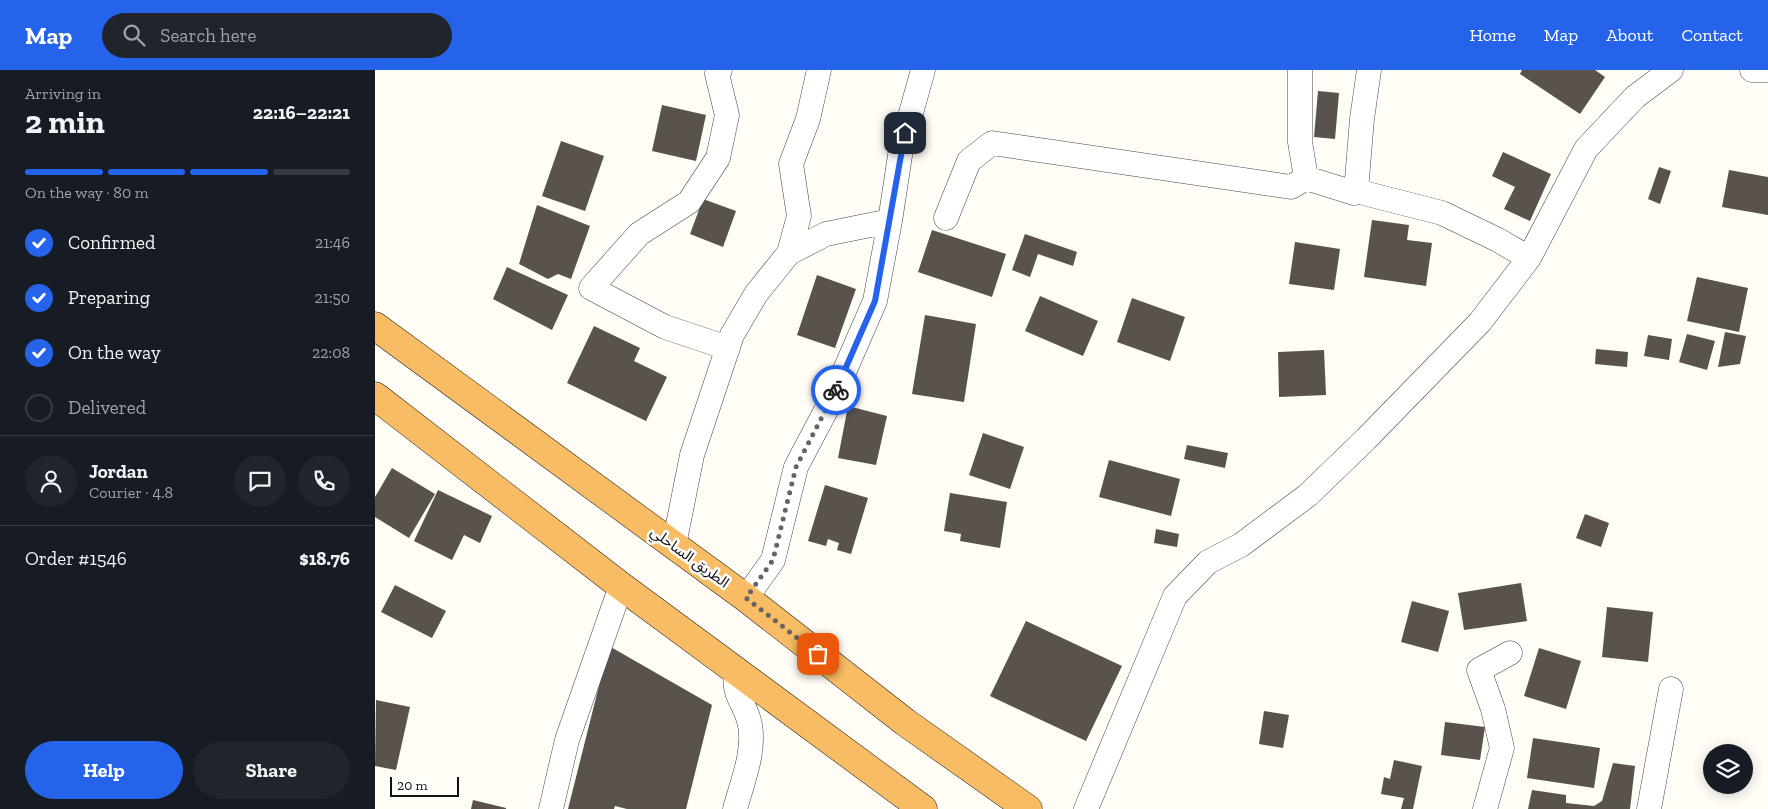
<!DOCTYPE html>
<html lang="en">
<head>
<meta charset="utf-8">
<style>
  :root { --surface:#171b24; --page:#20242c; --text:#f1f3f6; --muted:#9ea1a6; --line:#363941; --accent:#2563eb }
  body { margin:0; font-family:"Zilla Slab","Noto Sans Arabic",serif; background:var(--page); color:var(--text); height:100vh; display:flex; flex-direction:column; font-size:19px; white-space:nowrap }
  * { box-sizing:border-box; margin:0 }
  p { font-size:16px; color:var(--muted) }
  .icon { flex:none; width:28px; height:28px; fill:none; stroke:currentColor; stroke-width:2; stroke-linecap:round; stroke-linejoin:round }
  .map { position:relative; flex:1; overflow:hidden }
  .details { display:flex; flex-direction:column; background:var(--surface); width:375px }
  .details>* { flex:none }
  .fabs { position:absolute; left:1328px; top:674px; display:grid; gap:10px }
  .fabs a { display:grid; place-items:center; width:50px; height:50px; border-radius:50%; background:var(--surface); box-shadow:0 2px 12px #0003; font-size:25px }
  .scale { position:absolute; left:15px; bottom:12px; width:69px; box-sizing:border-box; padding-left:5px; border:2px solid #111; border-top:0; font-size:14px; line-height:18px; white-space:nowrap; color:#111; -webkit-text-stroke:4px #fff; paint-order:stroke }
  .pin { position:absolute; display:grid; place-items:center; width:42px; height:42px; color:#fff; margin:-21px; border-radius:10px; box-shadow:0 2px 8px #0006 }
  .courier { position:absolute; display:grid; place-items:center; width:50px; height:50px; margin:-25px; border:4px solid #2563eb; border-radius:50%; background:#fff; color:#222; box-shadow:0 1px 6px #0007 }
  .summary em { font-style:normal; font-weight:800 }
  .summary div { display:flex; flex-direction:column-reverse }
  .summary { display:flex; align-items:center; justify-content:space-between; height:85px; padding:0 25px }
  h1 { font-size:32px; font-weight:800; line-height:38px }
  .bar { display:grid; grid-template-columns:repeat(4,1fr); gap:8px 5px; align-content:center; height:60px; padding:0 25px }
  .bar i { height:6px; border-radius:4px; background:var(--line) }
  .bar .on { background:var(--accent) }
  .bar p { grid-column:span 4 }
  .line { display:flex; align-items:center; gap:12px; padding:0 25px; border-top:1px solid var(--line) }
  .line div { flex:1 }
  .round { display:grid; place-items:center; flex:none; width:52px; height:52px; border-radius:26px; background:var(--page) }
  ol { padding:0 25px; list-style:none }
  li { display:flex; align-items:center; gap:15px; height:55px }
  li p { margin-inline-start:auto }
  li .icon { padding:5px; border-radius:50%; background:var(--accent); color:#fff; stroke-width:4 }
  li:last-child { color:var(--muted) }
  li i { width:28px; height:28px; border:2px solid var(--line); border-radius:50% }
  .button { display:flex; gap:10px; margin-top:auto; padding:10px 25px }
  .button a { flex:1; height:58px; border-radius:30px; background:var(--accent); color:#fff; font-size:20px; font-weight:800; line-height:58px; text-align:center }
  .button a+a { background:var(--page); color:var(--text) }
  header { display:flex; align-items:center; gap:30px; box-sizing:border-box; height:70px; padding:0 25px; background:var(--accent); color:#fff }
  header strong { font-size:24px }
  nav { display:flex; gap:28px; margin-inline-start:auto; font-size:18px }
  .search { width:350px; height:45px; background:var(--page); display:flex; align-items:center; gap:12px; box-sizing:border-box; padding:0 18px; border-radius:28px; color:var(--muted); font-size:19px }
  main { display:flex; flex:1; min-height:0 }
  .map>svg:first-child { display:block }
</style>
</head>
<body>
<header>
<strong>Map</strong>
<div class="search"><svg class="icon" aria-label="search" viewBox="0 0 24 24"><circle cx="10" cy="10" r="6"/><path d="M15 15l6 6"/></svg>Search here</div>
<nav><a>Home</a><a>Map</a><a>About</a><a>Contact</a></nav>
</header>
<main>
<section class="details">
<div class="summary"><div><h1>2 min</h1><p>Arriving in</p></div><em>22:16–22:21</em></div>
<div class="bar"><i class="on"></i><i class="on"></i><i class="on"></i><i></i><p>On the way · 80 m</p></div>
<ol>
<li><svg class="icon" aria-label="check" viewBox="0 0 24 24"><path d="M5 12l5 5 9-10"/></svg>Confirmed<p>21:46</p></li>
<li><svg class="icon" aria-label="check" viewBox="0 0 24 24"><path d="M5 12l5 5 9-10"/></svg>Preparing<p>21:50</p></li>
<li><svg class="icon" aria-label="check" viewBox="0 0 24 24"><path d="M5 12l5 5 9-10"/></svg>On the way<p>22:08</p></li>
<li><i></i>Delivered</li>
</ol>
<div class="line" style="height:90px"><a class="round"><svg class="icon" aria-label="person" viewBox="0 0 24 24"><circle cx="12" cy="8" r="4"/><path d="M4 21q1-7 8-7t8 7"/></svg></a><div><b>Jordan</b><p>Courier · 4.8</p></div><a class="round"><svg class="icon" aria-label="chat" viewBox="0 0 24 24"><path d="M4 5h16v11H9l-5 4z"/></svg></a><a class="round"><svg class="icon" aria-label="phone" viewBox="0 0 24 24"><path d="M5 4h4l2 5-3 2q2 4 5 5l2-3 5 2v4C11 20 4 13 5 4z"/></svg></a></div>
<div class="line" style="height:65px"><div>Order #1546</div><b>$18.76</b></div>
<div class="button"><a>Help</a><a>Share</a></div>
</section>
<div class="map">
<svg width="1393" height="739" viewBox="0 0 1393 739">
  <rect width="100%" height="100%" fill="#fffdf5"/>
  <path fill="#5a524d" d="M1147,0H1220L1230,7L1205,44L1145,4Z
    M943,21L964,23L960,69L939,67Z
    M287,35L331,45L321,91L277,81Z
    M186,71L229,86L210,141L167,126Z
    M1128,82L1176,104L1155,151L1129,139L1140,117L1117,106Z
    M1284,97L1296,101L1285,134L1273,129Z
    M1354,100L1393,107V145L1347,137Z
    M328,129L361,141L348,177L315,164Z
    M162,135L215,156L196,209L183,204L173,209L144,194Z
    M997,150L1034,155L1032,170L1057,173L1051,216L989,207Z
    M557,160L631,184L617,227L543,202Z
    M650,164L702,182L698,196L663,184L655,207L637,200Z
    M920,172L965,179L959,220L914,214Z
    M132,197L193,225L177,260L118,229Z
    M442,205L481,219L460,278L422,265Z
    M1322,207L1373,218L1364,262L1312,251Z
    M665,226L723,251L708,286L650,261Z
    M757,228L810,247L795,291L742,272Z
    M550,245L601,254L589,332L537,324Z
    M219,256L265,278L259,291L292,307L271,351L192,313Z
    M1350,262L1371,266L1365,294L1343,297Z
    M1312,264L1340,271L1332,300L1304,292Z
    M1273,265L1297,269L1294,290L1269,286Z
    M1221,279L1253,282L1252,297L1220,294Z
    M949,280L951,325L904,327L903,282Z
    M473,336L512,346L501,395L463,388Z
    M608,363L649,377L635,419L594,405Z
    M812,375L853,383L850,398L809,389Z
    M734,390L805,409L796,446L724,427Z
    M17,398L60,424L34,468L0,447V427Z
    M450,415L493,428L476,484L462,480L464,473L453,469L451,476L433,471Z
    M63,420L117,446L105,473L89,465L77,490L39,471Z
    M575,423L632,432L625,478L585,471L586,464L569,461Z
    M1210,444L1234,453L1226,477L1201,468Z
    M781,459L804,464L802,477L779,473Z
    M1146,513L1152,551L1089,560L1083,523Z
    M20,515L71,541L57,568L6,542Z
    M1037,531L1074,541L1063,582L1026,572Z
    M1232,537L1278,542L1273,592L1227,587Z
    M651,551L747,596L711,671L615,626Z
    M234,576L337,635L311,739H252L240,736L239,739H193Z
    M1164,578L1206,591L1191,639L1149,626Z
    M1,630L35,637L21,700L0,696Z
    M889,641L914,645L908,678L884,674Z
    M1070,652L1110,657L1105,690L1066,685Z
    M1158,668L1225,678L1219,718L1152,708Z
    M1019,690L1047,696L1038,739H1026L1029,728L1006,724L1009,707L1015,709Z
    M1238,693L1260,696L1255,739H1153L1157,720L1191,725V733L1219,736L1227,731Z
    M98,730L131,738V739H96Z"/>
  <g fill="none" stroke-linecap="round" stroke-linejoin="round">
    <g stroke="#444" stroke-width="25">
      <path id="minor" d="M345,0L342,4L352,45L343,88L314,132L264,164L216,218L290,257L353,278
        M925,0V72L931,108L979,123L981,121L1067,143L1123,170L1154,188
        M1377,0H1393
        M981,121L987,49L994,0
        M571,148L594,91L617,73L916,117L931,108
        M414,183L451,164L515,151L526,79L548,0
        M299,475L317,385L357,265L381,224L414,183L424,146L416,94L433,49L444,0
        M371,528L398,490L421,397L459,325L500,231L515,151
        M176,739L192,670L246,516
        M360,739C367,713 380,682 375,655C371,632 357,628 361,600
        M711,739L800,526L833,492L866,475L933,425L991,369L1105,252L1154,188L1211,79L1260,27L1296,0
        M1110,739L1127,678L1118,639L1104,600L1135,583
        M1274,739L1296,619"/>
    </g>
    <g stroke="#222" stroke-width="29">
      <path id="trunk" d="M0,256L371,528L530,652L653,739
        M0,326L246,516L548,739"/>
    </g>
    <use href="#minor" stroke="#fff" stroke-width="24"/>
    <use href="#trunk" stroke="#f7bc64" stroke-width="28"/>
  </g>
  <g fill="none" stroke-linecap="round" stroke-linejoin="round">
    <path stroke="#646461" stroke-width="5" stroke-dasharray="0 9" d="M443,584L371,528L398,490L421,397L461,320"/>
    <path stroke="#2563eb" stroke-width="6" d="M461,320L500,231L530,63"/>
  </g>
  <g text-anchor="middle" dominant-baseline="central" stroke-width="5" stroke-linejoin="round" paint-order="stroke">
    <g font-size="15" fill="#111" stroke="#fff">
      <text transform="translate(315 487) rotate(36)">الطريق الساحلي</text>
    </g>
  </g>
</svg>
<div class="fabs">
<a><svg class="icon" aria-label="layers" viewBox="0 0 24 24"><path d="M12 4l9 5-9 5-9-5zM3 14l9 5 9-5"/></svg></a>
</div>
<div class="scale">20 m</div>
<div class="pin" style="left:443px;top:584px;background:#ea580c"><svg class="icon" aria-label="bag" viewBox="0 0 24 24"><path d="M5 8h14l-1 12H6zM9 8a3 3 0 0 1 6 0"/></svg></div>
<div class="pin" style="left:530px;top:63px;background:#1f2937"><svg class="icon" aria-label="home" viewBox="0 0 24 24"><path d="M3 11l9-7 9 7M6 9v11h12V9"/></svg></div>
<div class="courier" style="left:461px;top:320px"><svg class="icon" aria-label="bike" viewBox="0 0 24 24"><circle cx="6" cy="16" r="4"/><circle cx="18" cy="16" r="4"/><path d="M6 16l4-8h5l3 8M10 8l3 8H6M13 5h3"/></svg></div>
</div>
</main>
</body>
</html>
